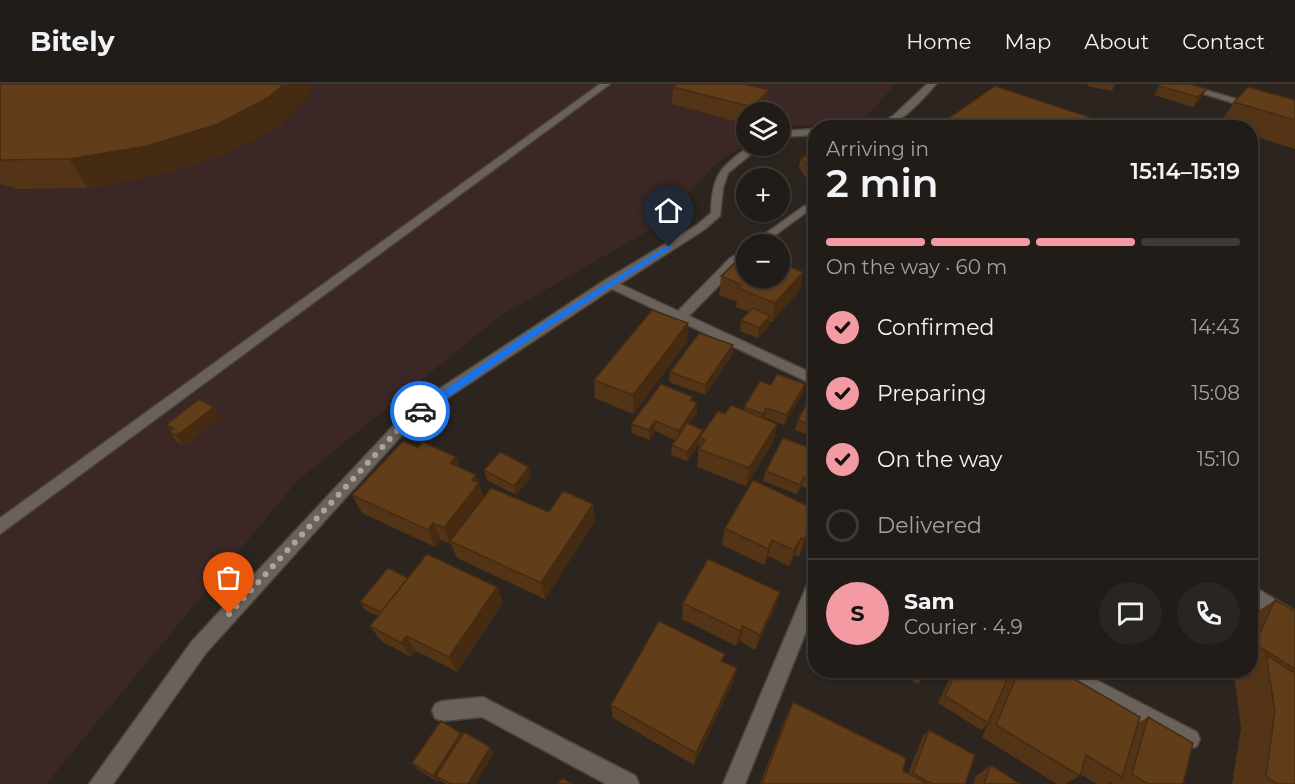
<!DOCTYPE html>
<html lang="en">
<head>
<meta charset="utf-8">
<style>
  :root { --surface:#211c17; --page:#292520; --text:#f1f3f6; --muted:#a2a1a1; --line:#3e3a36; --accent:#f49aa3 }
  body { margin:0; font-family:Montserrat,sans-serif; background:var(--page); color:var(--text); height:100vh; display:flex; flex-direction:column; font-size:22px; white-space:nowrap }
  * { box-sizing:border-box; margin:0 }
  p { font-size:20px; color:var(--muted) }
  .icon { flex:none; width:33px; height:33px; fill:none; stroke:currentColor; stroke-width:2; stroke-linecap:round; stroke-linejoin:round }
  .map { position:relative; flex:1; overflow:hidden }
  .details { position:absolute; left:808px; top:36px; width:450px; height:558px; display:flex; flex-direction:column; background:var(--surface); border-radius:24px; box-shadow:0 2px 4px #0004,0 0 0 2px var(--line) }
  .details>* { flex:none }
  .buttons { position:absolute; left:736px; top:18px; display:grid; gap:12px }
  .buttons a { display:grid; place-items:center; width:54px; height:54px; border-radius:50%; background:var(--surface); box-shadow:0 2px 4px #0004,0 0 0 2px var(--line); font-size:30px }
  .pin { position:absolute; display:grid; place-items:center; width:51px; height:51px; color:#fff; margin:-62px -26px; border-radius:50% 50% 50% 0; rotate:-45deg; box-shadow:0 0 6px #0007 }
  .pin .icon { rotate:45deg }
  .courier { position:absolute; display:grid; place-items:center; width:60px; height:60px; margin:-30px; border:4px solid #1a73e8; border-radius:50%; background:#fff; color:#222; box-shadow:0 2px 8px #0007 }
  .summary em { font-style:normal; font-weight:600 }
  .summary div { display:flex; flex-direction:column-reverse }
  .summary { display:flex; align-items:center; justify-content:space-between; height:102px; padding:0 18px }
  h1 { font-size:39px; font-weight:600; line-height:45px }
  .bar { display:grid; grid-template-columns:repeat(4,1fr); gap:9px 6px; align-content:center; height:72px; padding:0 18px }
  .bar i { height:8px; border-radius:4px; background:var(--line) }
  .bar .selected { background:var(--accent) }
  .bar p { grid-column:span 4 }
  .line { display:flex; align-items:center; gap:15px; padding:0 18px; border-top:2px solid var(--line) }
  .line div { flex:1 }
  .round { display:grid; place-items:center; flex:none; width:63px; height:63px; border-radius:32px; background:var(--page) }
  ol { padding:0 18px; list-style:none }
  li { display:flex; align-items:center; gap:18px; height:66px }
  li p { margin-inline-start:auto }
  li .icon { padding:6px; border-radius:50%; background:var(--accent); color:#111; stroke-width:4 }
  li:last-child { color:var(--muted) }
  li i { width:33px; height:33px; border:3px solid var(--line); border-radius:50% }
  header { display:flex; align-items:center; gap:36px; box-sizing:border-box; height:84px; padding:0 30px; background:var(--surface); border-bottom:2px solid var(--line) }
  header strong { font-size:28px }
  nav { display:flex; gap:33px; margin-inline-start:auto; font-size:21px }
  .map>svg:first-child { display:block }
</style>
</head>
<body>
<header>
<strong>Bitely</strong>
<nav><a>Home</a><a>Map</a><a>About</a><a>Contact</a></nav>
</header>
<div class="map">
<svg width="1295" height="700" viewBox="0 0 1295 700">
  <rect width="100%" height="100%" fill="#2c251f"/>
  <path fill="#3b2826" d="M0,0H896L858,40L780,42V28H747V58L713,83L660,140L500,232L297,397L46,700H0Z"/>
  <g fill="none" stroke-linecap="round" stroke-linejoin="round">
    <g stroke="#49433d" stroke-width="3">
      <path id="service" d="M600,0H610L0,450V434Z
        M804,122L808,123V127L763,160H751Z
        M747,163V173L685,236H675L674,233L675,230L729,175Z
        M1047,586H1077L1197,648L1200,655L1197,662L1190,665L1183,662L1049,593Z"/>
    </g>
    <g stroke="#49433d" stroke-width="3">
      <path id="minor" d="M927,0H936C919,20 898,44 871,44L893,32Z
        M1172,0H1185L1295,32V38Z
        M816,45V51L780,53V47Z
        M750,62H761L728,89L723,104L720,132L705,145L620,200L816,291V302L612,205L446,315L403,350L206,569L113,700H89L192,557L393,342L436,307L605,196L697,141L711,129C712,91 720,83 750,62Z
        M816,493V523L745,700H723L807,501L810,495Z
        M1251,501L1295,527V546L1251,519Z
        M483,613L636,692L639,700H606L482,633L442,637L435,634L432,627L435,620L442,617Z"/>
    </g>
    <use href="#service" fill="#69615a" fill-rule="evenodd"/>
    <use href="#minor" fill="#69615a" fill-rule="evenodd"/>
  </g>
  <path fill="#543416" d="M0,0H311L308,13L281,41L231,68L163,90L88,104L18,105L0,100Z
    M1088,0H1115L1112,7L1087,2Z
    M1159,2L1201,14L1193,23L1154,11Z
    M673,3L767,23L762,28H747V40L672,20Z
    M1295,16V65L1251,51V44H1226L1219,41L1234,18Z
    M949,34L1122,44H946Z
    M801,73L816,77V96L808,97L799,83Z
    M816,186V206L812,205Z
    M803,188L799,207L772,238L770,237L769,242L758,254L740,247L741,236L749,228L736,223L737,218L719,211L721,192Z
    M688,239L687,258L633,330L595,314L594,296Z
    M733,261L732,271L705,311L669,298L670,288Z
    M805,300L802,310L784,341L764,333L763,335L777,340L773,358L746,402L697,383L699,359L687,377L671,371L672,361L675,356L655,347L649,356L632,349L631,340L692,317L697,329L689,340L703,346L702,350L725,330L743,326L744,323L771,301Z
    M816,305V350L814,353L795,346L798,336Z
    M214,323L221,333L188,359L183,361L177,358L169,348L171,347L166,341Z
    M418,363L456,373L460,384L478,399L484,413L549,428L593,420L595,437L545,515L457,474L451,460L441,456L435,463L362,429L352,411Z
    M816,366V408L801,402L797,410L763,397L766,387Z
    M529,383L531,393L516,411L487,396L484,386Z
    M725,444H814L799,472L795,471L789,482L768,472L764,481L722,461Z
    M408,494L497,503L503,519L457,588L416,567L411,573L381,557L370,542L378,532L365,526L360,518Z
    M780,508L775,524L755,566L740,557L736,562L682,535L683,519Z
    M1275,516L1295,527V700H1232L1241,644L1234,590L1240,586H1251V534L1252,531Z
    M737,584L733,598L694,681L613,634L611,621Z
    M894,586H929L918,600Z
    M954,586H1059L1138,639L1148,633L1183,700H1111L1112,698L1108,700H1097L1080,690V692L1065,700H1057L982,653L988,640L981,646L938,619Z
    M793,618L908,690L923,652L929,646L965,700H760L785,635Z
    M461,649L463,651L490,663L494,669L475,700H446L440,696L438,698L417,685L412,679Z
    M991,681L1020,700H973L976,692Z"/>
  <path fill="#452b12" d="M284,0H311L308,13L281,41L231,68L163,90L88,104L69,75Z
    M1207,5L1201,14L1193,23L1198,13Z
    M769,6L767,23L762,28H751L752,23Z
    M803,188L799,207L772,238L775,219Z
    M770,232L769,242L758,254L759,244Z
    M688,239L687,258L633,330V311Z
    M733,261L732,271L705,311V301Z
    M805,300L802,310L784,341L787,331Z
    M697,319V329L678,357L679,347Z
    M214,323L221,333L188,359L183,361L175,351Z
    M766,324L764,333L761,339L763,330Z
    M655,337V347L649,356V346Z
    M777,340L773,358L746,402L749,384Z
    M703,346L702,354L700,353L699,359L687,377V368Z
    M456,373L462,390L450,379Z
    M529,383L531,393L516,411L514,402Z
    M476,391L485,417L450,457L451,461L444,444Z
    M804,393L801,402L797,410L800,401Z
    M593,420L595,437L545,515L541,499Z
    M816,434V438L814,444L799,472L804,455Z
    M433,439L441,456L435,463L428,446Z
    M801,454L795,471L789,482L794,466Z
    M772,456L768,472L764,481L768,465Z
    M497,503L503,519L457,588L449,573Z
    M780,508L775,524L755,566L760,551Z
    M743,542L740,557L736,562L740,547Z
    M406,552L416,567L411,573L401,559Z
    M737,584L733,598L694,681L696,669Z
    M461,649L465,655L436,692L440,696L438,698L433,692Z
    M490,663L494,669L475,700H468Z"/>
  <path fill="#623d19" stroke="#452b12" stroke-width="1.5" d="M0,0H284L269,13L218,40L147,62L69,75L0,76Z
    M676,0H744L769,6L752,23L673,3Z
    M1161,0H1190L1207,5L1198,13L1159,2Z
    M995,2L1122,44H977L949,34Z
    M1248,3L1295,16V36L1234,18Z
    M1138,37L1157,44H1131Z
    M813,72L816,77V87H810L801,73Z
    M747,167V194H780V179L803,188L775,219L738,204L742,201L721,192Z
    M753,224L770,232L759,244L741,236Z
    M652,226L688,239L633,311L594,296Z
    M699,249L733,261L705,301L670,288Z
    M777,290L805,300L787,331L766,324L763,330L744,323L760,297L771,301Z
    M661,300L693,313L690,316L697,319L679,347L655,337L649,346L631,340Z
    M815,304L816,305V343L798,336Z
    M199,315L214,323L180,349L175,351L169,348L174,345L166,341Z
    M731,321L777,340L749,384L699,365L705,356L700,353L718,327L725,330Z
    M687,339L703,346L687,368L672,361Z
    M783,354L816,366V397L804,393L800,401L766,387Z
    M403,357L418,363L423,358L456,373L450,379L476,391L472,396L479,399L444,444L433,439L428,446L352,411Z
    M500,368L529,383L514,402L484,386Z
    M753,396L816,426V434L804,455L801,454L794,466L772,456L768,465L725,444Z
    M491,404L549,428L563,407L593,420L541,499L450,457Z
    M427,470L497,503L449,573L406,552L401,559L370,542Z
    M708,475L780,508L760,551L743,542L740,547L683,519Z
    M388,484L408,494L381,528L360,518Z
    M1275,516L1295,527V585L1255,560Z
    M659,537L725,570L721,577L737,584L696,669L611,621Z
    M1266,571L1295,589V700H1277L1266,692L1275,627Z
    M957,586H1011L988,639L945,612Z
    M1019,586H1059L1140,633L1122,693L1086,671L1080,692L996,641Z
    M793,618L906,674L903,687L928,700H762Z
    M1148,633L1193,659L1183,700H1148L1132,690Z
    M441,637L461,649L433,692L412,679Z
    M929,646L975,671L965,700H932L913,689Z
    M464,648L490,663L468,700H451L436,692Z
    M991,681L1020,700H984Z
    M562,694L572,700H558Z"/>
  <path fill="#1a73e8" d="M667,162L673,163L538,250L424,330H417V325L532,246Z"/>
  <g fill="none" stroke-linecap="round" stroke-linejoin="round">
    <path stroke="#aba5a0" stroke-width="6" stroke-dasharray="0 10.8" d="M229,530L398,346L420,327"/>
  </g>
</svg>
<div class="buttons">
<a><svg class="icon" aria-label="layers" viewBox="0 0 24 24"><path d="M12 4l9 5-9 5-9-5zM3 14l9 5 9-5"/></svg></a>
<a>+</a>
<a>−</a>
</div>
<div class="pin" style="left:229px;top:530px;background:#ea580c"><svg class="icon" aria-label="bag" viewBox="0 0 24 24"><path d="M5 8h14l-1 12H6zM9 8a3 3 0 0 1 6 0"/></svg></div>
<div class="pin" style="left:669px;top:163px;background:#1f2937"><svg class="icon" aria-label="home" viewBox="0 0 24 24"><path d="M3 11l9-7 9 7M6 9v11h12V9"/></svg></div>
<div class="courier" style="left:420px;top:327px"><svg class="icon" aria-label="car" viewBox="0 0 24 24"><path d="M5 17H2v-5l4-1 3-4h7l3 4 3 1v5h-3M9 17h6M6 11h13"/><circle cx="7" cy="17" r="2"/><circle cx="17" cy="17" r="2"/></svg></div>
<section class="details">
<div class="summary"><div><h1>2 min</h1><p>Arriving in</p></div><em>15:14–15:19</em></div>
<div class="bar"><i class="selected"></i><i class="selected"></i><i class="selected"></i><i></i><p>On the way · 60 m</p></div>
<ol>
<li><svg class="icon" aria-label="check" viewBox="0 0 24 24"><path d="M5 12l5 5 9-10"/></svg>Confirmed<p>14:43</p></li>
<li><svg class="icon" aria-label="check" viewBox="0 0 24 24"><path d="M5 12l5 5 9-10"/></svg>Preparing<p>15:08</p></li>
<li><svg class="icon" aria-label="check" viewBox="0 0 24 24"><path d="M5 12l5 5 9-10"/></svg>On the way<p>15:10</p></li>
<li><i></i>Delivered</li>
</ol>
<div class="line" style="height:108px"><b class="round" style="background:var(--accent);color:#111">S</b><div><b>Sam</b><p>Courier · 4.9</p></div><a class="round"><svg class="icon" aria-label="chat" viewBox="0 0 24 24"><path d="M4 5h16v11H9l-5 4z"/></svg></a><a class="round"><svg class="icon" aria-label="phone" viewBox="0 0 24 24"><path d="M5 4h4l2 5-3 2q2 4 5 5l2-3 5 2v4C11 20 4 13 5 4z"/></svg></a></div>
</section>
</div>
</body>
</html>
